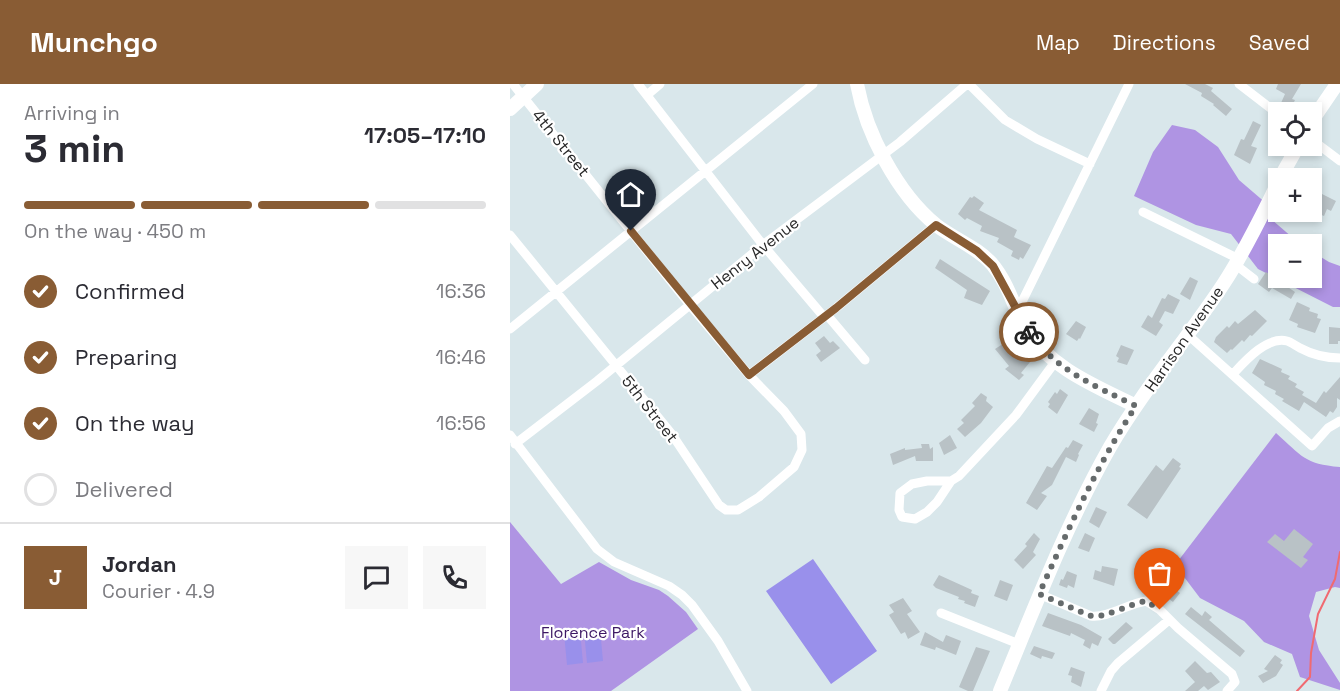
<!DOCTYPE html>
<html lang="en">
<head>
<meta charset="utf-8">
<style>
  :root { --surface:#fff; --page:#f7f7f7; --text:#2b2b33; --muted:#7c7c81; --line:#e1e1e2; --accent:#895c34 }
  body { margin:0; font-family:"Space Grotesk",sans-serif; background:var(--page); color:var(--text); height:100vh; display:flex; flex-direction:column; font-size:22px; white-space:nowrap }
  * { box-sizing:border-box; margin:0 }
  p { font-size:20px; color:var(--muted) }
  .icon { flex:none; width:33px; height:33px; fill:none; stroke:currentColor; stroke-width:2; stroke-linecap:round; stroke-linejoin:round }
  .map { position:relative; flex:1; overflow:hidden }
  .panel { display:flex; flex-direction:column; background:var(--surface); width:510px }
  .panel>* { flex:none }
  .tools { position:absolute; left:758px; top:18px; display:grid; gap:12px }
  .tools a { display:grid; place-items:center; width:54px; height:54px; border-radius:0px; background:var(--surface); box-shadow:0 3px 9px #0003; font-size:30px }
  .pin { position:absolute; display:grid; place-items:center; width:51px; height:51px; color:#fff; margin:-62px -26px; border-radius:50% 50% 50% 0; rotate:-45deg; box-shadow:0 0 6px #0007 }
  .pin .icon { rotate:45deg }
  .courier { position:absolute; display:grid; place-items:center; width:60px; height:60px; margin:-30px; border:4px solid #895c34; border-radius:50%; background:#fff; color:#222; box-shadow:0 2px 8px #0007 }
  .headline em { font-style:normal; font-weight:700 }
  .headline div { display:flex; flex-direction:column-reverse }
  .headline { display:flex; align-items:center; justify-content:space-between; height:102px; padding:0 24px }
  h1 { font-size:39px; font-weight:700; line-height:45px }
  .bar { display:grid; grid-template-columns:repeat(4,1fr); gap:9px 6px; align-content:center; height:72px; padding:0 24px }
  .bar i { height:8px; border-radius:4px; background:var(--line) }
  .bar .on { background:var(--accent) }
  .bar p { grid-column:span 4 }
  .line { display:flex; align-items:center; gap:15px; padding:0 24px; border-top:2px solid var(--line) }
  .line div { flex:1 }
  .round { display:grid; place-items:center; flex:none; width:63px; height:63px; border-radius:0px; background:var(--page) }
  ol { padding:0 24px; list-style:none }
  li { display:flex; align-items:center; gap:18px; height:66px }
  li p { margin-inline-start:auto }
  li .icon { padding:6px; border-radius:50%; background:var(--accent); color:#fff; stroke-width:4 }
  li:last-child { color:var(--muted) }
  li i { width:33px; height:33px; border:3px solid var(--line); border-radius:50% }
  header { display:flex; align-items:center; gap:36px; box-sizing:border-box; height:84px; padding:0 30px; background:var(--accent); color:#fff }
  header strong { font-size:28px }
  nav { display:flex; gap:33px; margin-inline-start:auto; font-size:21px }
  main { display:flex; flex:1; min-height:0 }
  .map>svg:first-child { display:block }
</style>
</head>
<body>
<header>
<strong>Munchgo</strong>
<nav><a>Map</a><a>Directions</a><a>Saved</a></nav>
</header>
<main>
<section class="panel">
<div class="headline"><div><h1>3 min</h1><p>Arriving in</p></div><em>17:05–17:10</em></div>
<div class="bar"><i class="on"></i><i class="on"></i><i class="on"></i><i></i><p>On the way · 450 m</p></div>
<ol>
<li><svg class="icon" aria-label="check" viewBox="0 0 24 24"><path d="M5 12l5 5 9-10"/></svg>Confirmed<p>16:36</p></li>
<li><svg class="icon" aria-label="check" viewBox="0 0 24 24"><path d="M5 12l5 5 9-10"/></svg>Preparing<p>16:46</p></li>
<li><svg class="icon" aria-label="check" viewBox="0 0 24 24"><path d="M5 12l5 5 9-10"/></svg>On the way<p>16:56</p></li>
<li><i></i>Delivered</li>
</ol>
<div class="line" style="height:108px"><b class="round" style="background:var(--accent);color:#fff">J</b><div><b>Jordan</b><p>Courier · 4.9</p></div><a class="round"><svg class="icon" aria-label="chat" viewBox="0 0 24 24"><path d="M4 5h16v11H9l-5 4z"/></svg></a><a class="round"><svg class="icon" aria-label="phone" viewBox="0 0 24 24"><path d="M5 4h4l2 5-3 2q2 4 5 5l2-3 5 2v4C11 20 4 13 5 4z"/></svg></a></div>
</section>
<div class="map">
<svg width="830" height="607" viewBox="0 0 830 607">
  <rect width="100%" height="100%" fill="#d9e7eb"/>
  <path fill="#af94e3" d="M662,41L685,46L708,63L729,96L757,120L761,135L790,160H768V194H801V167L819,178L830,182V223H823L748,185L721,150L686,141L624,112L643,68Z
    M766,349C792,372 794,380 830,383V504L825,503L806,508L799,532L809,566L830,599V606L790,593L782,570L754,558L734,537L690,514L665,481Z
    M0,438L51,500L89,478L121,496L149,506L158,512L176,528L188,545L101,607H0Z"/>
  <path fill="#9990eb" d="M303,475L367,567L321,600L256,507Z
    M90,545L93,577L77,579L74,547Z
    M70,547L73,579L57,581L54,549Z"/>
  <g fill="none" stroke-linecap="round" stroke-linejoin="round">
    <path stroke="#f06a71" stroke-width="2" d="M787,607L800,593L801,569L808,530L825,495L830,468"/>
  </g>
  <path fill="#b9c2c6" d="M675,0H695L703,4L701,7L722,25L716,32L703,21L704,20L691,12L692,9Z
    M768,0H791L782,15L785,16L781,24L771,19L775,10L766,5Z
    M743,37L751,41L741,62L747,64L740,80L724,71L731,55L734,56Z
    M812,110L826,117L821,127L817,125L814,132L807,129L811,121L808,120Z
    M464,112L474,119L469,126L507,146L504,153L521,161L513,175L510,173L509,176L501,172L503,167L487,158L489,154L470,147L472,142L457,134L455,136L448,130L460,113L462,114Z
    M430,175L480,207L472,221L454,214L457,206L425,184Z
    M756,188L785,208L781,215L762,204L759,208L748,200Z
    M680,193L688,197L680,216L670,210Z
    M658,210L670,216L663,230L655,227L649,238L653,241L646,252L631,243L638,231L642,234L652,214L655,215Z
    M787,218L800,224L799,227L808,230L807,234L811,235L805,249L787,243L788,240L779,236Z
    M745,226L757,237L742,252L740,251L734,258L732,256L722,266L721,265L717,269L704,258L706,253L717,242L719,244L725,237L728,240Z
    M566,237L576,243L570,255L569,254L567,257L556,250Z
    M819,243L830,244V257H828V260H819Z
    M314,252L320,259L323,257L330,264L311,278L306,271L311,267L305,259Z
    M499,256L506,266L520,278L511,289L514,291L509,296L495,285L499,282L485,265Z
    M611,261L624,266L617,281L607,278L609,274L606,272Z
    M750,275L772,285L771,288L780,292L778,295L787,300L785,303L794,308L792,311L806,319L814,307L816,309L830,293V316L827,314V323L823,329L820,327L816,333L794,318L789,327L772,317L774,315L765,310L766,307L754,301L755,298L742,289Z
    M550,305L558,311L547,330L538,323L540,320L538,318L545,308L547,310Z
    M471,309L477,313L476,317L483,323L471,339L455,353L447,345L454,339L451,336L465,322L462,319Z
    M579,324L589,330L586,339L588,340L584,348L569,340Z
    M440,351L447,364L434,371L429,359Z
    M563,356L573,361L568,370L569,371L566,378L556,373L542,401L531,409L537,412L527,426L516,419L537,382L542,384L556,363L558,364Z
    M411,360H419L420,365L423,363V377H406L405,372L383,381L380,370L395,364V366L412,364Z
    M663,374L671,380L669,383L671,384L637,435L617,421L646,381L653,387Z
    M586,423L597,428L589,444L579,438Z
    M784,445L803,460L793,473L798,476L791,484L757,458L765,450L774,457Z
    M524,449L530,455L523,468L526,471L513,485L504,476L517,462L515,460Z
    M575,449L585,454L579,468L568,464Z
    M592,482L608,485L604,502L583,495L585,486L591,488Z
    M647,483L659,492L656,495L667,504L666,506L670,509L663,518L654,511L658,505L641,492Z
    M557,487L567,491L564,504L558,501L557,504L549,501L551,495L553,496Z
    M429,491L462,506L461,509L469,512L465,523L454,519L455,517L448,515L449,513L426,504L423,501Z
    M490,496L503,501L497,517L484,512Z
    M393,514L402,527L397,530L410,548L398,555L395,548L391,550L379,531L384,528L379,521Z
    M681,523L692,532L695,527L702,533L699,536L735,567L730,573L675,530Z
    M538,529L571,541L592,553L588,562L582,559L580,565L573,561L575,556L561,549L560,552L532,542Z
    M616,538L623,544L605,560H603L598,555Z
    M415,548L433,558L436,551L451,557L446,571L426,563L425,566L410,561Z
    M524,562L545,569L542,575L532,572L531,575L520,570Z
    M466,563L480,567L463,607H458L449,603Z
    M765,571L772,576L770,579L773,581L766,592L753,599L748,592L758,587L754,585Z
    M685,577L697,589L701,588L710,598L698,606L694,602L688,607H675L685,598L675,587Z
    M561,583L575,588L571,603L561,598L562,592L558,591Z"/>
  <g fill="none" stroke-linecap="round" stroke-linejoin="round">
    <path stroke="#fff" stroke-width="9" d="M128,0L253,161L314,233
      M459,0L495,36L527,55L580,80
      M729,0L768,30
      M137,11L150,0
      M801,55L830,77
      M633,128L729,175
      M0,151L161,349L209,421L216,426H228L249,413L284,383L292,366L291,350L274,327L239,291L180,221L3,0
      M726,181L744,195
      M508,226L619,0
      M317,231L355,276
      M0,245L303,0
      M678,251L802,362L818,344L830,337
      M723,290C735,277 757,252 777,257C781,258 786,262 790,264C803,271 815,274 830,274
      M239,291L326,224L426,141
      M0,351L87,465L104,478L159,502L172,511L182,521L208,557L237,607
      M5,360L87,297L253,161L390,58L457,0
      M417,397H441L427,418L417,428L405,435L392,433L389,426L390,409L402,400Z
      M441,397L449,392L506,331L545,278
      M529,510L581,532C597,534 618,520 636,517L650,526L668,544L722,590L725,598L717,607
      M431,529L509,560
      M591,607L601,587L608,579L659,536"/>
    <path stroke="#fff" stroke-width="14" d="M347,0C356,49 387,109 426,141C444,155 467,163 482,180C498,199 504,224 516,245C541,285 586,302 626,322
      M0,25L27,0
      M801,38L827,0
      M770,94L788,62
      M490,607C524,525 556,441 600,363C633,306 678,254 714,199C735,167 751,133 768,99"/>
  </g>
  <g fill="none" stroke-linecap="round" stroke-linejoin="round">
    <path stroke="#666b6c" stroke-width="6" stroke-dasharray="0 10.8" d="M519,248C548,288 584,301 626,322C587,381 558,446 529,510L581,532C597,534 618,520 636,517L650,526"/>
    <path stroke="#895c34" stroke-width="8" d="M121,147L239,291L326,224L426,141L467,167L483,182L519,248"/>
  </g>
  <g text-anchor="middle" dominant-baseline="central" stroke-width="4.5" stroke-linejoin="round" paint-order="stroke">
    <g font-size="16" fill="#282828" stroke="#fff">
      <text transform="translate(51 59) rotate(51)">4th Street</text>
      <text transform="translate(245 169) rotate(-38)">Henry Avenue</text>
      <text transform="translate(674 255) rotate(-55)">Harrison Avenue</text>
      <text transform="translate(140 325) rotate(52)">5th Street</text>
    </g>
    <g font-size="16" fill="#3d1865" stroke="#fff">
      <text x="83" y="548">Florence Park</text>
    </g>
  </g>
</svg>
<div class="tools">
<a><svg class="icon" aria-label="locate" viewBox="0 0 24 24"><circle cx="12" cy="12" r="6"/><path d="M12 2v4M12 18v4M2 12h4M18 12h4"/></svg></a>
<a>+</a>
<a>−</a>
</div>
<div class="pin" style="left:650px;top:526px;background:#ea580c"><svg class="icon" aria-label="bag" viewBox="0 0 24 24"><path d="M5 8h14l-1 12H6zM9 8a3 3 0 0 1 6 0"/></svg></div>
<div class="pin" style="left:121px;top:147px;background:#1f2937"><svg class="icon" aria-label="home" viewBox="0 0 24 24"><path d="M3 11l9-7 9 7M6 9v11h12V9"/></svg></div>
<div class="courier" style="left:519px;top:248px"><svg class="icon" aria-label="bike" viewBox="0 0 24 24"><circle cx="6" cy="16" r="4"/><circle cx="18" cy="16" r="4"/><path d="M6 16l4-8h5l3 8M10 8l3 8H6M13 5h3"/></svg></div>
</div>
</main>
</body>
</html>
